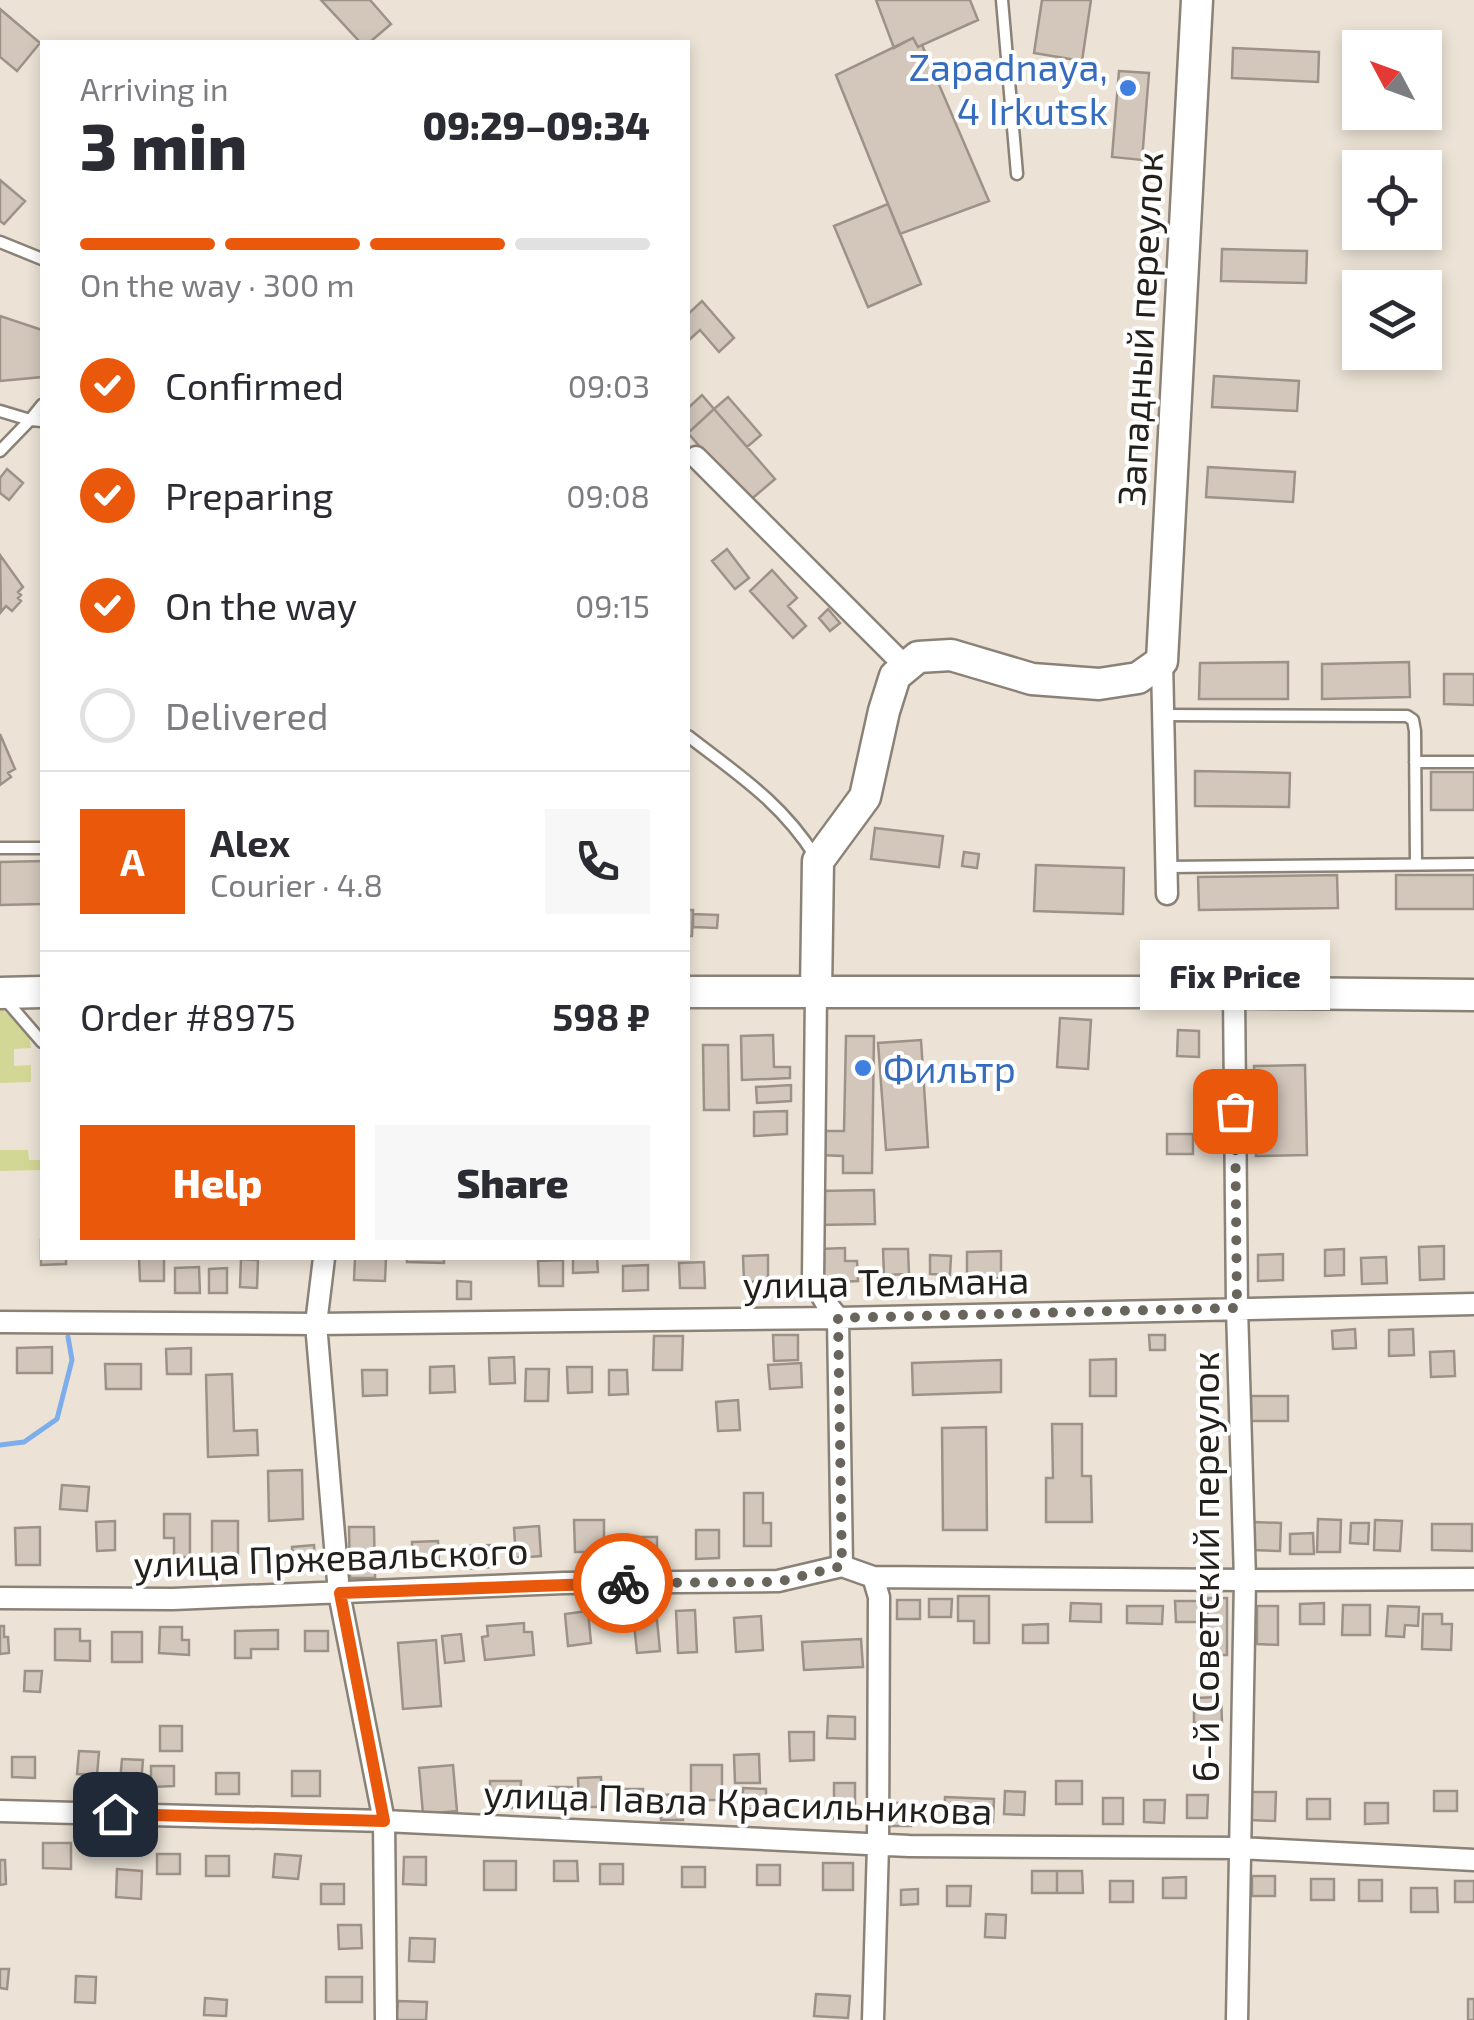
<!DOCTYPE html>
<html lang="en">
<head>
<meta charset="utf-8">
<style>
  :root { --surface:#fff; --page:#f7f7f7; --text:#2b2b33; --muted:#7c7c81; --line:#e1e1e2; --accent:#ea580c }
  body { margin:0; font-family:"Exo 2",sans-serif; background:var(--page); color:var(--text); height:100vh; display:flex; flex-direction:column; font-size:38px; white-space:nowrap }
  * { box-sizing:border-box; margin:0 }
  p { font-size:32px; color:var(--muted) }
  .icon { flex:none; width:55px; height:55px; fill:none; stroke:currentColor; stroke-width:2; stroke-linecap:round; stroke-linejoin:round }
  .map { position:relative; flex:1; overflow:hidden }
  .details { position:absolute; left:40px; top:40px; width:650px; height:1220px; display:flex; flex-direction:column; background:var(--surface); border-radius:0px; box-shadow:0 5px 15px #0003 }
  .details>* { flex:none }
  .needle { width:65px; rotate:311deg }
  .tools { position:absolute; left:1342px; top:30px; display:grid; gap:20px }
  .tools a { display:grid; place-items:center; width:100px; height:100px; border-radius:0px; background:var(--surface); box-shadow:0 5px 15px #0003; font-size:50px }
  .pin { position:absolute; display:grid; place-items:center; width:85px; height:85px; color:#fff; margin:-42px; border-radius:20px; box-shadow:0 5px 15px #0006 }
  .courier { position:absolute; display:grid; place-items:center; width:100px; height:100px; margin:-50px; border:8px solid #ea580c; border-radius:50%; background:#fff; color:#222; box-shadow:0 2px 12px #0007 }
  .bubble { position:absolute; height:70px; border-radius:0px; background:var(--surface); box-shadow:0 5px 15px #0003; font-size:32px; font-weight:800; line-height:70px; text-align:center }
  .summary em { font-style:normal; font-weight:800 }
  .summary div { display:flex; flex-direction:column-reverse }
  .summary { display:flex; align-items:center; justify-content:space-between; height:170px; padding:0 40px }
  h1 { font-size:65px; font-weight:800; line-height:75px }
  .bar { display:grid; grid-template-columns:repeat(4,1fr); gap:15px 10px; align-content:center; height:120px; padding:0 40px }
  .bar i { height:12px; border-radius:8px; background:var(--line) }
  .bar .current { background:var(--accent) }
  .bar p { grid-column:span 4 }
  .line { display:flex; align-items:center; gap:25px; padding:0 40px; border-top:2px solid var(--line) }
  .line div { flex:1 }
  .round { display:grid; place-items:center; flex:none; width:105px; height:105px; border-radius:0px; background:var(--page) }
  ol { padding:0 40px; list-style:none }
  li { display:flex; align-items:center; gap:30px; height:110px }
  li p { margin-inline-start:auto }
  li .icon { padding:10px; border-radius:50%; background:var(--accent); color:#fff; stroke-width:4 }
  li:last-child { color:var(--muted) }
  li i { width:55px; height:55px; border:5px solid var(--line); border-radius:50% }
  .cta { display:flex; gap:20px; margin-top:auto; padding:20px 40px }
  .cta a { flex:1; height:115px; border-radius:0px; background:var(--accent); color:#fff; font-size:40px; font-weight:800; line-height:115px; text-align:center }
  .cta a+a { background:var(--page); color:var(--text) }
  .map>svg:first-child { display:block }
</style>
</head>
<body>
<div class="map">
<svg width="1474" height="2020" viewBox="0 0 1474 2020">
  <rect width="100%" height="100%" fill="#ece3d6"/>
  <path fill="#d3d795" d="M0,1008C15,1019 30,1027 31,1048L14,1049V1066L31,1065V1082L0,1083Z
    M0,1150H28L29,1160H42V1170L0,1171Z"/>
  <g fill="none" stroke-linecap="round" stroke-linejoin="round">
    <path stroke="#7dadea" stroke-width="5" d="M0,1445L24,1442L57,1419L72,1360L68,1337"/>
  </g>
  <path fill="#d3c7bc" stroke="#9d9288" stroke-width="2.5" d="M321,0H370L391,24L370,42H360Z
    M876,0H970L978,20L918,47L913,38L894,48Z
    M1042,0H1091L1082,61L1034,53Z
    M0,9L40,43L17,71L0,57Z
    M913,38L918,47L922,45L989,201L900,234L836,75Z
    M1233,48L1319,52L1318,82L1232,78Z
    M1119,71L1149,73L1142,160L1112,157Z
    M0,180L25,201L4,224L0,221Z
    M888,204L921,284L868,307L834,226Z
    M1222,249L1307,251L1306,283L1221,281Z
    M702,301L734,338L719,352L700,330L688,341V314Z
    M0,316L42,330V377L0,381Z
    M1214,376L1299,381L1297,411L1212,407Z
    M702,395L714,409L688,433V408Z
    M728,397L761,435L747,447L714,409Z
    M714,409L775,479L748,502L688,433Z
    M1208,467L1295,472L1293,502L1206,497Z
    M7,469L23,483L9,500L0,493V478Z
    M727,549L749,578L735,589L712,561Z
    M0,555L23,587L18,592L21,595L18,598L21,601L12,611L6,606L1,612Z
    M772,570L797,598L788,606L806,626L793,638L750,591Z
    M828,609L840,623L830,631L819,618Z
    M1288,662V699H1199L1200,663Z
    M1409,662L1410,697L1322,699V664Z
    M1444,674H1474V705L1444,704Z
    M0,734L15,769L8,773L11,777L0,785Z
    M1195,771L1290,773L1289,807L1195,806Z
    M1431,772H1474V810H1431Z
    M875,828L943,836L939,867L871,859Z
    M964,852L979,854L977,868L962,866Z
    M42,861V904L0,905V862Z
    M1036,865L1124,868L1123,914L1034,911Z
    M1337,875L1338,908L1199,910L1198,877Z
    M1396,875H1474V909H1396Z
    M688,910H693L692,936H688Z
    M693,914L718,915L717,928L693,927Z
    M1060,1018L1091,1020L1088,1069L1057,1067Z
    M1178,1030L1199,1031V1057L1177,1056Z
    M773,1035L774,1067H790V1078L742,1080L741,1036Z
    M846,1036H874L872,1173H843V1156L818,1155L819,1131H844Z
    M921,1040L928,1147L886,1150L878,1043Z
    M703,1045H728L729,1110H704Z
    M1305,1065L1307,1155L1256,1156L1254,1066Z
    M791,1085V1101L757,1103L756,1087Z
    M787,1111V1134L754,1136V1112Z
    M1167,1134H1193V1154H1167Z
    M874,1190L875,1224L818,1225V1191Z
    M41,1239L42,1258H66V1264L41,1265Z
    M1444,1246V1279L1420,1280L1419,1247Z
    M845,1248V1261H857L858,1281L821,1283L819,1249Z
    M883,1249H908L909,1274L884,1275Z
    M1344,1249V1275L1325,1276V1250Z
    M1001,1251V1278H967V1252Z
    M1283,1254V1280L1258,1281V1255Z
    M768,1255V1281L744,1282L743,1256Z
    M930,1255L951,1256L950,1275L930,1274Z
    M1386,1257L1387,1283L1362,1284L1361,1258Z
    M139,1258H164V1281H140Z
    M355,1258H386L385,1281L354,1280Z
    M407,1258H444V1263L407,1262Z
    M573,1258H597L598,1272L573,1273Z
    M241,1259L258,1260L257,1288L240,1287Z
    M563,1260V1286H539L538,1261Z
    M704,1262L705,1288H680L679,1263Z
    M648,1265V1290L623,1291V1266Z
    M199,1267L200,1293H175V1268Z
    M227,1268V1293H209V1269Z
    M457,1281L471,1282V1299H457Z
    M1355,1329L1356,1348L1333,1349L1332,1331Z
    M1413,1329L1414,1355L1389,1356V1330Z
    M773,1335H798V1360L774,1361Z
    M1149,1335H1165V1350H1150Z
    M654,1336H683L682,1370H653Z
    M52,1347V1373H17V1348Z
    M191,1348V1374H167L166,1349Z
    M1454,1351L1455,1376L1431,1377L1430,1352Z
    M514,1357L515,1383L490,1384L489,1358Z
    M1116,1359V1396H1090V1360Z
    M1001,1360V1392L913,1395L912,1363Z
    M801,1363L802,1387L770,1389L768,1365Z
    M105,1364H141V1389H106Z
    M454,1366L455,1392L430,1393V1367Z
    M567,1367H592V1392L568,1393Z
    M526,1369H549L548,1401H525Z
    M362,1370H387V1395L363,1396Z
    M609,1370H627L628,1394L609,1395Z
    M232,1374L234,1431L257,1430L258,1455L208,1457L206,1375Z
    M1251,1396H1288V1421H1251Z
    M738,1400L740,1430L718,1431L716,1402Z
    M1052,1424H1082V1476H1091L1092,1522H1046V1478H1053Z
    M986,1427L987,1530H943L942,1428Z
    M302,1470L303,1519L269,1521L268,1471Z
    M62,1485L89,1487L87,1511L60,1509Z
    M744,1493H763V1523H771V1546H744Z
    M164,1514H190V1557H174V1538H164Z
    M1318,1519L1341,1520L1340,1552H1317Z
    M574,1520H604V1552H575Z
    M1375,1520L1402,1521L1400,1551L1374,1550Z
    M115,1521V1550L97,1551L96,1522Z
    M212,1521H238V1567H212Z
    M1254,1522L1281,1523L1280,1551L1253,1550Z
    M1351,1523H1369L1368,1544L1350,1543Z
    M1432,1524H1472V1551L1432,1550Z
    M539,1526L541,1556L516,1558L514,1528Z
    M40,1527V1565H16L15,1528Z
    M349,1527H374L375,1578H350Z
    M696,1530H719V1558L696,1559Z
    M1313,1533L1314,1554H1290V1534Z
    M637,1537H657V1563H638Z
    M438,1541L439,1565L413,1566L412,1542Z
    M314,1545L315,1564L294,1565L292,1547Z
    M490,1545L491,1567L466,1569L465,1546Z
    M958,1596H989V1643H974V1621H958Z
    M1208,1598H1227V1655H1208Z
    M929,1599H952L951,1617H929Z
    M897,1600H920V1619H897Z
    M1175,1601H1200V1622H1176Z
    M1071,1603L1101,1604V1622L1070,1621Z
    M1324,1603V1624H1300V1604Z
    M1343,1605H1370V1635H1342Z
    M1127,1606H1163L1162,1624L1127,1623Z
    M1257,1606H1278V1645L1257,1644Z
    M1388,1606L1419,1607L1418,1626L1405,1625L1404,1637L1386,1636Z
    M695,1610L697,1652L678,1653L676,1611Z
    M588,1611L591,1643L568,1646L565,1614Z
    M1423,1614H1442V1624H1452L1451,1650L1422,1649Z
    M761,1616L763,1650L736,1652L734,1618Z
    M657,1620L660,1651L637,1653L634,1623Z
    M524,1623V1632H532L534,1655L485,1660L482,1637L488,1636L487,1626Z
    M1048,1624V1643H1023V1625Z
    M0,1626H4V1637H8L9,1653L0,1654Z
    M160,1627H182V1640H189V1655L159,1653Z
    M55,1629H80V1641H90V1661L55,1660Z
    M278,1630V1649H251V1658H235V1631Z
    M305,1631H328V1651H305Z
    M112,1632H142V1662H112Z
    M461,1634L464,1661L445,1663L442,1636Z
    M861,1639L863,1667L804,1670L802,1642Z
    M436,1640L441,1706L403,1709L398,1643Z
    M25,1671H42L40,1692L24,1691Z
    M1221,1697L1222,1722L1194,1723V1698Z
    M828,1716L855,1717V1739L827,1738Z
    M160,1726H182V1751H160Z
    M789,1732H814V1760L790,1761Z
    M79,1751L99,1752L97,1775L77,1774Z
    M759,1754L760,1783H735L734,1755Z
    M12,1757H35V1778L12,1777Z
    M122,1759L143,1760L141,1783L120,1782Z
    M453,1765L457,1811L423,1814L419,1768Z
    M691,1765H722V1800H691Z
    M151,1766H174V1786L151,1787Z
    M292,1771H320V1796H292Z
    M216,1773H239V1794H216Z
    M601,1777L602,1807H579L578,1778Z
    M490,1781H521L520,1808H491Z
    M1056,1781H1082V1804H1056Z
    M834,1783H855V1819H834Z
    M549,1787H572V1808H549Z
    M743,1788L766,1789V1809H743Z
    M620,1789H643L644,1810H620Z
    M1005,1791L1025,1792L1024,1815L1004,1814Z
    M1434,1791H1457V1811H1434Z
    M1250,1792H1276L1275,1821L1249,1820Z
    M682,1794L683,1820H661L660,1795Z
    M1187,1795H1208L1207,1818H1187Z
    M945,1797L994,1799L993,1822L944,1820Z
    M1103,1798H1123V1824H1103Z
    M1307,1799H1330V1819H1307Z
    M1144,1800H1165L1164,1823L1144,1822Z
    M890,1803H911V1826H890Z
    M1365,1803H1388V1823L1365,1824Z
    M43,1843H71V1869L43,1868Z
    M157,1854H180V1874H157Z
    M275,1854L301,1856L298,1879L273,1877Z
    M206,1856H229V1876H206Z
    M404,1857H426V1885L403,1884Z
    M0,1860H5L6,1884L0,1885Z
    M484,1861H516V1890H484Z
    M554,1861H577L578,1881H554Z
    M823,1863H853V1890H823Z
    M600,1864H623V1884H600Z
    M757,1865H780V1885H757Z
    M682,1867H705V1887H682Z
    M117,1869L142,1871L141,1899L116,1897Z
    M1032,1871H1057V1893H1032Z
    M1057,1871H1082L1083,1893H1057Z
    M1252,1876H1275V1896H1252Z
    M1186,1877V1898H1163V1878Z
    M1311,1879H1334V1900H1311Z
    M1359,1880H1382V1901H1359Z
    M1110,1881H1133V1902H1110Z
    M1455,1881H1474V1902H1455Z
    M321,1884H344V1904H321Z
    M947,1886H971L970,1906H947Z
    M1411,1888H1437L1438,1912H1411Z
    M918,1889V1904L901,1905V1890Z
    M986,1914L1006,1915L1005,1938L985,1937Z
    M338,1925H361L362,1948L339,1949Z
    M410,1938L435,1939L434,1962L409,1961Z
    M0,1969H9L7,1989L0,1988Z
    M76,1976L96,1977L95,2003L75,2002Z
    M326,1977H362V2002H326Z
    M816,1994L850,1996L848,2018L814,2016Z
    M205,1998L227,2000L226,2016L204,2015Z
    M1468,1999H1474V2020H1468Z
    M398,2001L427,2002L426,2020H396Z"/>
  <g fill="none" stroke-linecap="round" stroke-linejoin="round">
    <g stroke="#8b8277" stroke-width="15">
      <path id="lane" d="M1002,0L1017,174
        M0,242L42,259
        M0,411L30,420L42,405
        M0,451L30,420L42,421
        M1163,715L1407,716L1413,720L1415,731L1416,864
        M688,736C737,774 781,802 815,856
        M1415,762H1474
        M0,848H42
        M1166,867L1474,864
        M4,998L42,1042"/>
    </g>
    <g stroke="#8b8277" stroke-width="25">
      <path id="street" d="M696,457L906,667
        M1162,661L1167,894
        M816,992L813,1280L826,1303L838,1318L842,1566L873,1577L879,1597L878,1845L873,2020
        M1234,993L1237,1308L1245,1580L1237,2020
        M324,1258L316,1324L339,1593L384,1821L386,2020
        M0,1322L316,1324L838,1318L1474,1304
        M873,1577L1245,1580L1474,1579
        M0,1598L173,1599L564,1583L778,1581L842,1566
        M0,1811L384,1821L909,1846L1240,1848L1474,1860"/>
    </g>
    <g stroke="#8b8277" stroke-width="35">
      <path id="secondary" d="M688,992H1170L1474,995
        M816,992L818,861L865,797L884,711L895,676L918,657L951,655L1032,679L1099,684L1138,678L1162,661L1197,0
        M0,993L42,992"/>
    </g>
    <use href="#lane" stroke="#fff" stroke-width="10"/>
    <use href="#street" stroke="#fff" stroke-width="20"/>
    <use href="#secondary" stroke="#fff" stroke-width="30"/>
  </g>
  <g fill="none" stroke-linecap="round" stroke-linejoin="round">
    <path stroke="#69645c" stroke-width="10" stroke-dasharray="0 18" d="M623,1583L778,1582L842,1566L838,1318L1237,1308L1235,1111"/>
    <path stroke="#ea580c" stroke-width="12" d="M115,1814L384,1821L340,1593L623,1583"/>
  </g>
  <g fill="#3f7fe0" stroke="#fff" stroke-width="4">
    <circle cx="1128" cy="88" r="10"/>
    <circle cx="863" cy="1068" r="10"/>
  </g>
  <g text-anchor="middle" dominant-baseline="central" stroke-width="8" stroke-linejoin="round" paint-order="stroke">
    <g font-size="38" fill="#366cbe" stroke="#fff" text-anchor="end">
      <text x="1108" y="66">Zapadnaya,<tspan x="1108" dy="44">4 Irkutsk</tspan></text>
      <text x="883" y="1068" text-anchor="start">Фильтр</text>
    </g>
    <g font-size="38" fill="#231f1a" stroke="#fff">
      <text transform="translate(1139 329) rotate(-87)">Западный переулок</text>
      <text transform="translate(886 1281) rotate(-1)">улица Тельмана</text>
      <text transform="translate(331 1556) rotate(-2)">улица Пржевальского</text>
      <text transform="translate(1204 1567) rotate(-90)">6-й Советский переулок</text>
      <text transform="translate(738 1801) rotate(2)">улица Павла Красильникова</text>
    </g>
  </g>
</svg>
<div class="tools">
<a><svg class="needle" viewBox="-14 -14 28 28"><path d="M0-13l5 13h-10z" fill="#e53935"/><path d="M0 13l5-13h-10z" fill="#7c7c81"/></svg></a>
<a><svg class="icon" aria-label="locate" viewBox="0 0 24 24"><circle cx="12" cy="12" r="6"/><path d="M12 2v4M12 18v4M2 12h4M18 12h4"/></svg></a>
<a><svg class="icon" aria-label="layers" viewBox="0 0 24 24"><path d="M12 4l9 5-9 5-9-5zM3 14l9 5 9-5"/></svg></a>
</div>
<div class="pin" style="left:1235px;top:1111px;background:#ea580c"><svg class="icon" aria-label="bag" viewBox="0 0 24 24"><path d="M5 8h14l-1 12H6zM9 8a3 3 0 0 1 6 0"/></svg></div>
<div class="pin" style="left:115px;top:1814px;background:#1f2937"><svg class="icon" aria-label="home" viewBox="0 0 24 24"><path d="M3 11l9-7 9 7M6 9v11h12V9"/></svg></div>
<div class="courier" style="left:623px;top:1583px"><svg class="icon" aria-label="bike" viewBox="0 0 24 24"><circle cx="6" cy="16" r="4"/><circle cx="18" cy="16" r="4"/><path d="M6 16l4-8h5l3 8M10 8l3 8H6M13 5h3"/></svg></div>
<div class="bubble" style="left:1140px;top:940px;width:190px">Fix Price</div>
<section class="details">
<div class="summary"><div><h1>3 min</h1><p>Arriving in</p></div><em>09:29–09:34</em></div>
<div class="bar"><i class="current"></i><i class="current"></i><i class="current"></i><i></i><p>On the way · 300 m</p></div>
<ol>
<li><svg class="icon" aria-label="check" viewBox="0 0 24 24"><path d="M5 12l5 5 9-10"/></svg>Confirmed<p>09:03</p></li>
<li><svg class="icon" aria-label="check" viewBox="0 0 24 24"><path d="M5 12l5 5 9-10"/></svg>Preparing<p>09:08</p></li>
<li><svg class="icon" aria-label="check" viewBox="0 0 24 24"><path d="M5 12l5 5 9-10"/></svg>On the way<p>09:15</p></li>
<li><i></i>Delivered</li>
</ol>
<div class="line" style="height:180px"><b class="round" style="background:var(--accent);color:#fff">A</b><div><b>Alex</b><p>Courier · 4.8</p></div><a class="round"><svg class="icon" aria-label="phone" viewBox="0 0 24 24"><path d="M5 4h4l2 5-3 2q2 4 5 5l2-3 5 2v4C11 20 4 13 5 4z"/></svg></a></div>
<div class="line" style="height:130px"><div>Order #8975</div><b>598 ₽</b></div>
<div class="cta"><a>Help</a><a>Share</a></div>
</section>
</div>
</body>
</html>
